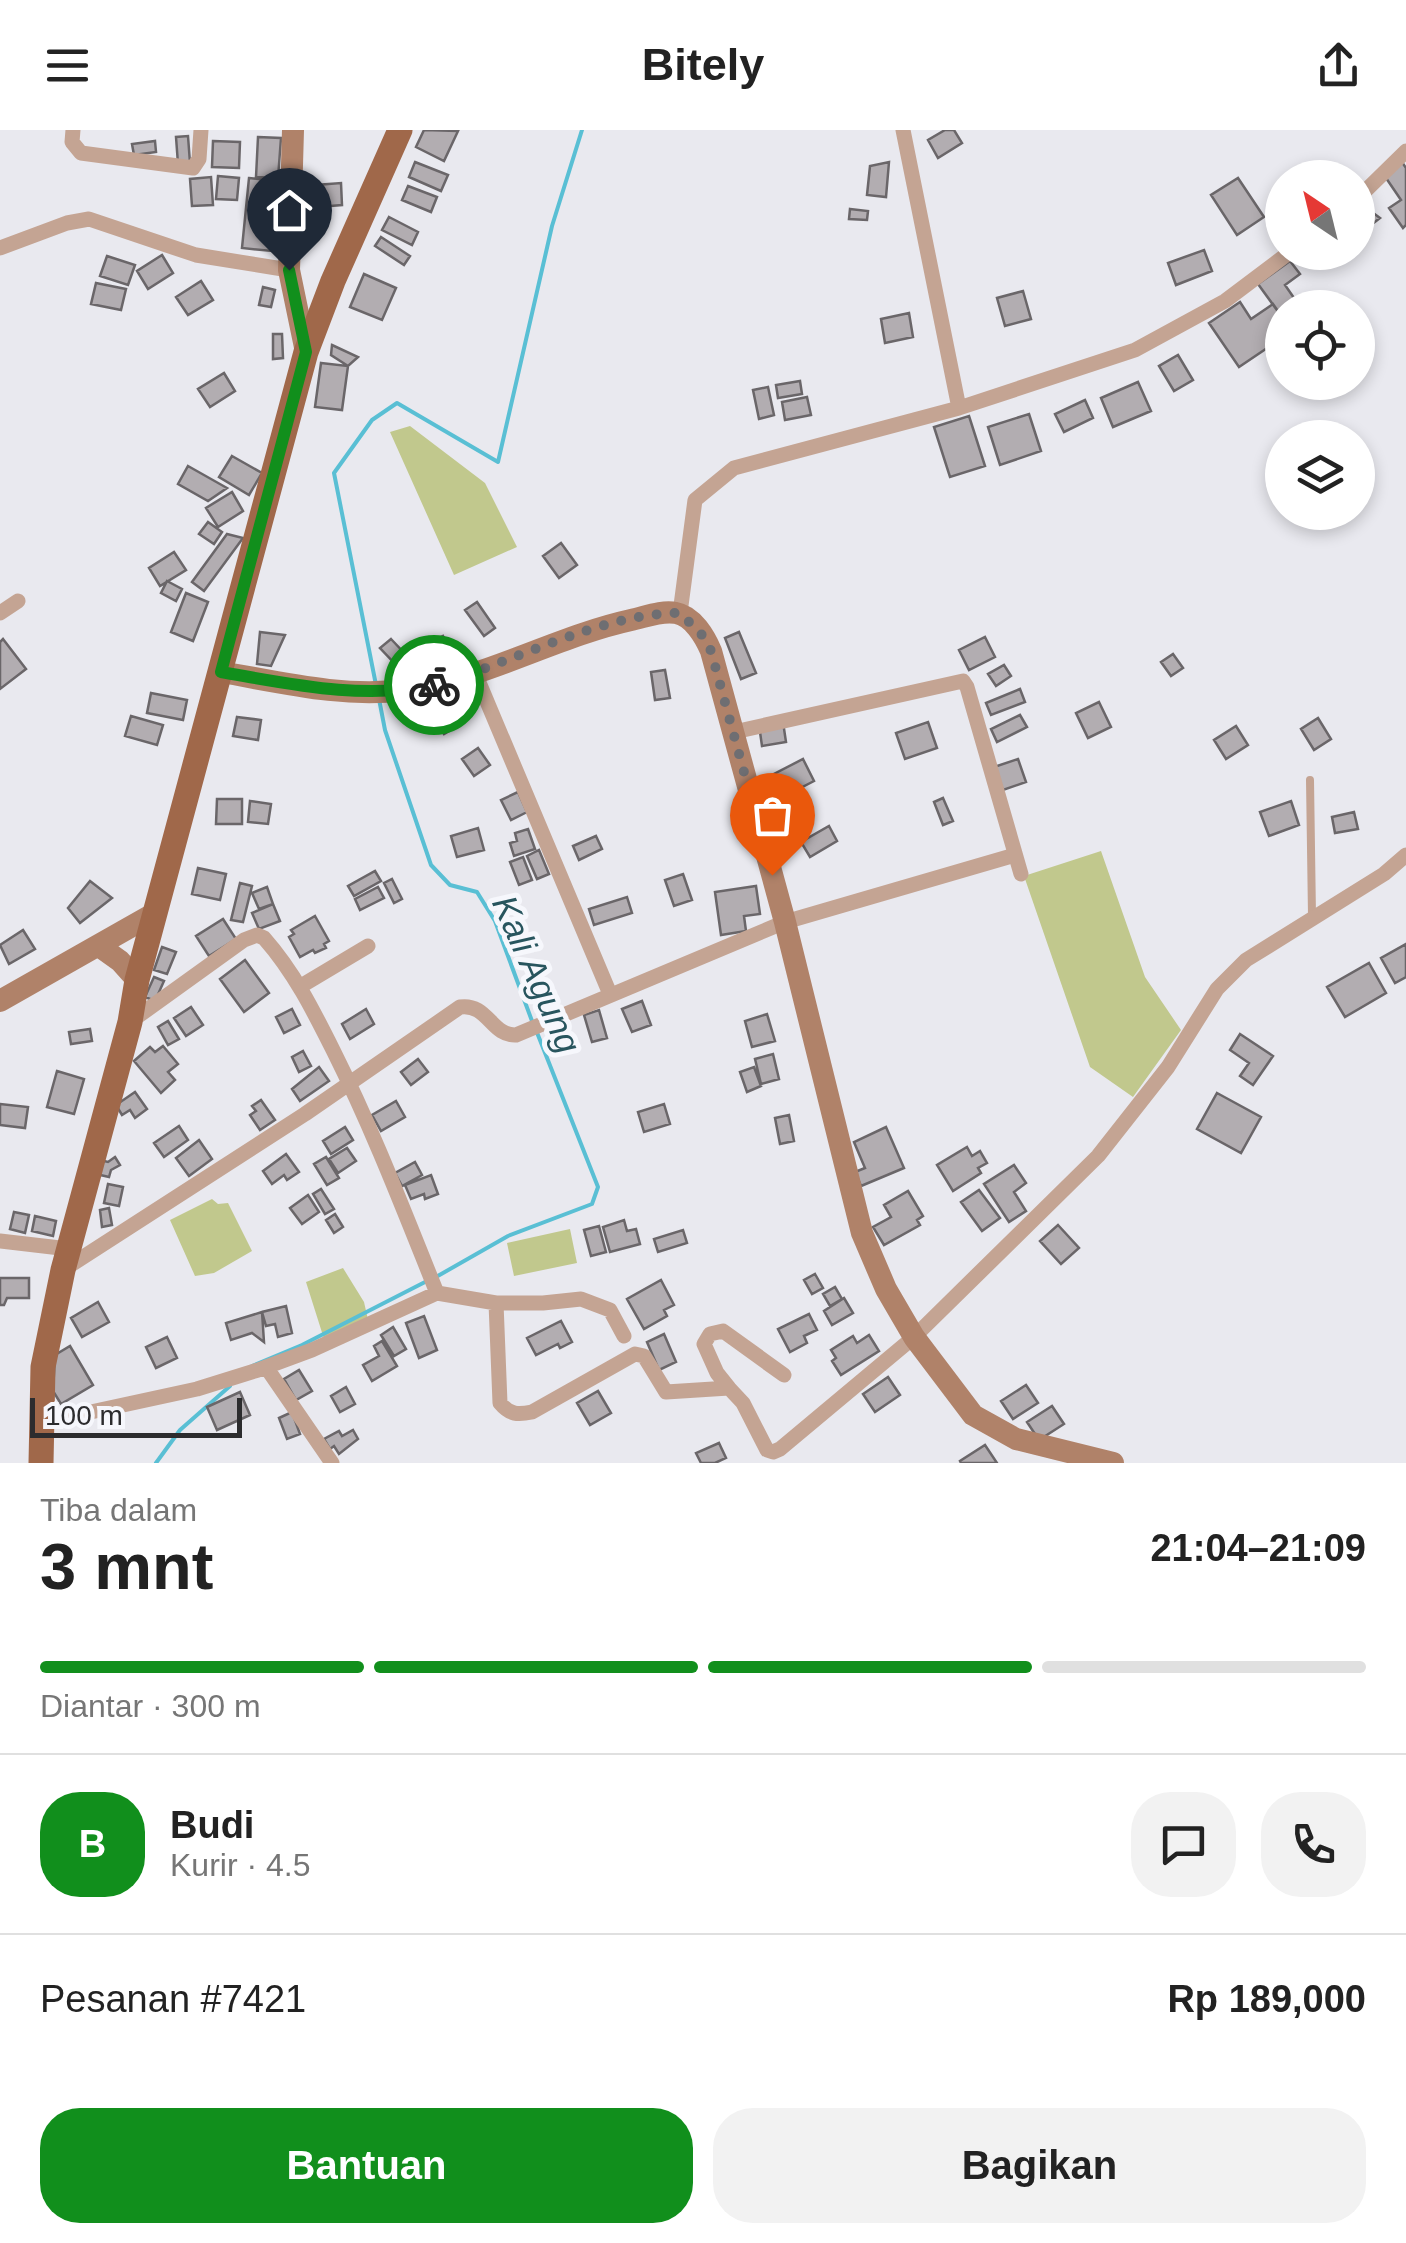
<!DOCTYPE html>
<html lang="id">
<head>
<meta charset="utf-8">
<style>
  :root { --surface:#fff; --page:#f2f2f2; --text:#222; --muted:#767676; --line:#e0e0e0; --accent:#118f1c }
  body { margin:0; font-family:Helvetica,sans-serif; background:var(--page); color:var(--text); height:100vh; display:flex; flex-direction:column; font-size:38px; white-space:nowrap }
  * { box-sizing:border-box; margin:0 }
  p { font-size:32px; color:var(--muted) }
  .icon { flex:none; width:55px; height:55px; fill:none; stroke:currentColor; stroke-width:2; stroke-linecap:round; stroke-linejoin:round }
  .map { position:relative; height:1333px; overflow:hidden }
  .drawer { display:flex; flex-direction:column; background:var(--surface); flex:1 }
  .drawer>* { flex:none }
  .needle { width:65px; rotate:325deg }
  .controls { position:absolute; left:1265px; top:30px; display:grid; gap:20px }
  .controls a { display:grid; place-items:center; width:110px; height:110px; border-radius:50%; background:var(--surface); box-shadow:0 5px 15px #0003; font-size:50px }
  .scale { position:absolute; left:30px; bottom:25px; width:212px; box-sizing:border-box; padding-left:10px; border:5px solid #2c2c2e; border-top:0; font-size:28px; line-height:35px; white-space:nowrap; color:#2c2c2e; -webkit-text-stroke:8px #f6f7fc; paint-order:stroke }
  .pin { position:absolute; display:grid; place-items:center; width:85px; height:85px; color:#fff; margin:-102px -42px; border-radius:50% 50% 50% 0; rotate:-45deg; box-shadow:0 0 10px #0007 }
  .pin .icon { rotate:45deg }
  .courier { position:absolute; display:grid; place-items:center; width:100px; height:100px; margin:-50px; border:8px solid #118f1c; border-radius:50%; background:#fff; color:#222; box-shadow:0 2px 12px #0007 }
  .headline em { font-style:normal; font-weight:700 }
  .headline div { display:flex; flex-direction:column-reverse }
  .headline { display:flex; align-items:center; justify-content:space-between; height:170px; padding:0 40px }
  h1 { font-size:65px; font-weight:700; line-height:75px }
  .bar { display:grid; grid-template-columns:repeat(4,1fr); gap:15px 10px; align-content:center; height:120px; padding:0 40px }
  .bar i { height:12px; border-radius:8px; background:var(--line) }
  .bar .active { background:var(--accent) }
  .bar p { grid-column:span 4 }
  .line { display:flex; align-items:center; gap:25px; padding:0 40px; border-top:2px solid var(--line) }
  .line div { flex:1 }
  .round { display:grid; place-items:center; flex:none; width:105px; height:105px; border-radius:40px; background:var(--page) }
  .action { display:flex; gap:20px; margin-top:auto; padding:20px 40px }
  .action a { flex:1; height:115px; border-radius:40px; background:var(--accent); color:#fff; font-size:40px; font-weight:700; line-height:115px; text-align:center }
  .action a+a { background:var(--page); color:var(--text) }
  header { display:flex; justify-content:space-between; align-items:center; height:130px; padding:0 40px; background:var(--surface); font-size:45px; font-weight:700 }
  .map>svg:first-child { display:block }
</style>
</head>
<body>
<header><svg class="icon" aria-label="menu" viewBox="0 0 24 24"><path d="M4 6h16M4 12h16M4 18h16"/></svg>Bitely<svg class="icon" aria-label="share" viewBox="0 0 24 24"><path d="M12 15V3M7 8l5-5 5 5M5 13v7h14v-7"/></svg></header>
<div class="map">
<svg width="1406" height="1333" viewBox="0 0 1406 1333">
  <rect width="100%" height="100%" fill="#e9e9ef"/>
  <path fill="#c1c88d" d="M410,296L485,353L517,417L454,445L390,302Z
    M1101,721L1145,847L1181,900L1133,967L1090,937L1024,746Z
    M212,1069L218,1074L228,1073L252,1121L214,1143L195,1146L170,1090Z
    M570,1099L577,1133L514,1146L507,1113Z
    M343,1138L364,1172L369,1194L325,1212L306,1152Z"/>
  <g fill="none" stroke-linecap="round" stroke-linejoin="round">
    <path stroke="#59bfd4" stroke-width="4" d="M376,555L334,343L372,290L397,273L498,332L552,96L582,0
      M379,569L385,600L431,735L450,755L477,762L495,791L532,891
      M436,1147L508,1106L592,1074L598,1057L536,900
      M252,1236L302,1215L427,1151
      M156,1333L180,1300L230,1256"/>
  </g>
  <path fill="#b2adb1" stroke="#6a6669" stroke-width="2.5" d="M424,0L458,1L444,31L416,17Z
    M945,0H954L962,13L938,28L928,10Z
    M188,6L190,33L178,34L176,7Z
    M258,7L281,8L278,48L256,47Z
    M155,11L156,22L134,25L132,14Z
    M213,11L240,12L239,38L212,37Z
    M415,32L448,45L441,61L409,47Z
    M889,32L886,67L867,65L870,36Z
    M1402,32L1406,38V95L1403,98L1389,78L1401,70L1384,45Z
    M218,46L239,48L237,70L216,69Z
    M211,47L213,75L192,76L190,49Z
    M249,48L279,51L272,121L242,118Z
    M1238,48L1264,87L1237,105L1211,65Z
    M341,53L342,75L318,77L316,55Z
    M408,56L437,67L431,82L402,70Z
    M1361,74L1380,88L1358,105V76Z
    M850,79L868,81L867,90L849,89Z
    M389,87L418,102L412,115L382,100Z
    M381,107L410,126L404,135L375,116Z
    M1204,120L1212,141L1176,155L1168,133Z
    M162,125L173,143L148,159L137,141Z
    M107,126L135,135L128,155L100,146Z
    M1290,131L1300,144L1285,155L1301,178H1282V187L1258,154Z
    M364,144L396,158L382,190L350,177Z
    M201,151L213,170L188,185L176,167Z
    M96,153L126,159L121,180L91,174Z
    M263,157L275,160L271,177L259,175Z
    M1023,161L1031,189L1005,196L997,168Z
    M1240,172L1251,189L1273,174L1282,187V208L1239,237L1209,193Z
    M909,183L913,207L885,213L881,189Z
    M273,204H282L283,228L273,229Z
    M332,215L358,227L348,236L331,225Z
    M1178,225L1193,250L1174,261L1159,236Z
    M321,233L348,236L342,280L315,277Z
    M224,243L235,261L210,277L198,259Z
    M800,251L802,264L778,268L776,255Z
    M1138,252L1151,281L1113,297L1101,268Z
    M768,257L774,285L759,289L753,260Z
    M807,267L811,285L785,290L782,272Z
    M1085,270L1093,288L1064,302L1055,284Z
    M1029,284L1041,321L1000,335L988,297Z
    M969,286L985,336L950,347L934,297Z
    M232,326L262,343L249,365L219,347Z
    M188,336L227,358L208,371L178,354Z
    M232,362L243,381L218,397L206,378Z
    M208,392L222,402L214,414L199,404Z
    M227,404L243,408L204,461L192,452Z
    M561,413L577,435L559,448L543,426Z
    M174,422L186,440L160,456L149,438Z
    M167,451L182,459L176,471L161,463Z
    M186,463L208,472L193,511L171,502Z
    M477,472L495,498L484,506L465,480Z
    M260,502L285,505L271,536L257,534Z
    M739,502L756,543L741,549L725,508Z
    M443,506L454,528L431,539L420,517Z
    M985,507L995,527L969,540L959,520Z
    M3,509L26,539L0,559V512Z
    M391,509L408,527L398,537L380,518Z
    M1173,524L1183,538L1171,546L1161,532Z
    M1004,535L1011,546L996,556L988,544Z
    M665,540L670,568L655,570L651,542Z
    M1020,559L1025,572L991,585L986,573Z
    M151,563L187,570L183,590L147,583Z
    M1099,572L1111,597L1088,608L1076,583Z
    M446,574L459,595L444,604L432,584Z
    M1020,585L1027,597L997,612L991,599Z
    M131,586L163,595L157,615L125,606Z
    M237,587L261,590L258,610L233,606Z
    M1318,588L1331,609L1314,620L1301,599Z
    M783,592L786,612L762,616L759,595Z
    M928,592L937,618L905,629L896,603Z
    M1236,596L1248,615L1226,629L1214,610Z
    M478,618L490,635L474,646L462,629Z
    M803,629L814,651L779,669L768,647Z
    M1018,629L1026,652L1003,660L994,637Z
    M518,662L527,682L511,690L501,670Z
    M943,668L953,691L943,695L934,672Z
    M217,669H242V694H216Z
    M250,671L271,674L268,694L248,692Z
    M1291,671L1299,695L1269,706L1260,682Z
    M1354,682L1358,699L1335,703L1332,687Z
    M829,696L837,711L810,727L801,712Z
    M478,698L484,720L457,727L451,706Z
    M528,699L535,719L514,726L510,713L517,711L515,703Z
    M596,706L602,719L579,730L573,716Z
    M539,720L549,744L537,749L527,726Z
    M523,727L532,750L519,755L510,732Z
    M198,738L226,744L220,770L192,764Z
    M375,741L381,751L354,766L348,756Z
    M683,744L692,770L674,776L665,750Z
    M392,749L402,769L394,773L384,753Z
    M90,751L112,768L80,793L68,778Z
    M240,753L252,756L243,792L231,790Z
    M756,756L760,784L744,786L746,801L721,805L715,762Z
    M267,757L273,774L259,779L252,763Z
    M378,757L384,768L360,780L355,769Z
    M627,767L632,783L594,795L589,779Z
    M273,774L280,791L259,799L252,783Z
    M315,786L329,811L324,814L326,818L315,823L313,820L300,827L289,807L294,804L291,800Z
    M223,789L236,809L209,826L196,806Z
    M23,800L35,819L9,834L0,815Z
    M1406,814V847L1395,853L1381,828Z
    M162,817L176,822L167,844L154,840Z
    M245,830L269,863L244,882L220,849Z
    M1369,833L1386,863L1345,887L1327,857Z
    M154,847L164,851L155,871L145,867Z
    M642,871L651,895L632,902L622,879Z
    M191,877L203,895L186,906L174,888Z
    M292,879L300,895L284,903L276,887Z
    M366,879L374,894L350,909L342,894Z
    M599,880L607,908L592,912L584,885Z
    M767,884L775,911L752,917L745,891Z
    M168,891L179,909L168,915L158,897Z
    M90,899L92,911L71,914L69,902Z
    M1240,904L1273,926L1253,955L1240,946L1249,933L1230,920Z
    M163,916L178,934L168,942L175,950L161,963L134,931L150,917L155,922Z
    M303,921L311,936L299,942L292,927Z
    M773,924L779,949L761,954L755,929Z
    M418,929L428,942L411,955L401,942Z
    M319,937L329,951L300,971L292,959Z
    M754,937L761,956L747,962L740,942Z
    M57,941L84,949L74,984L47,977Z
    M135,962L147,979L135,988L130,980L122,985L116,975Z
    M1217,963L1261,987L1241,1023L1197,999Z
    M261,970L275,990L260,1000L250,985L256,981L252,976Z
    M396,971L405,987L381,1001L372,985Z
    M0,974L28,977L25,998L0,995Z
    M664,974L670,994L644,1002L638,982Z
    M789,985L794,1011L780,1014L775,988Z
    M179,996L188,1010L164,1027L154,1013Z
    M345,997L353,1010L331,1024L323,1011Z
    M886,997L904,1038L861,1056L855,1042L865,1038L854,1012Z
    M199,1010L212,1029L189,1046L176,1028Z
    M967,1017L972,1026L980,1021L987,1033L978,1038L981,1043L953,1061L937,1035Z
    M347,1018L356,1031L338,1043L329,1029Z
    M286,1024L299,1042L287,1050L284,1045L272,1054L263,1041Z
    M115,1027L120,1035L111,1040L109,1047L96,1044L100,1030L108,1032Z
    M326,1027L339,1048L327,1055L314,1034Z
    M415,1032L422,1045L402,1056L395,1043Z
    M1014,1035L1026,1053L1014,1062L1026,1081L1009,1092L984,1054Z
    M431,1045L438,1064L425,1069L424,1064L411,1069L405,1055Z
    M108,1054L123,1057L119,1076L104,1073Z
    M321,1059L334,1079L325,1084L313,1064Z
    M979,1060L1000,1088L982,1101L961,1072Z
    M908,1061L923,1086L917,1090L920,1095L884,1115L873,1097L891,1087L884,1075Z
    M308,1065L319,1082L302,1094L290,1078Z
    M109,1078L112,1095L102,1097L100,1080Z
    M14,1082L29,1085L25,1103L10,1099Z
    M335,1084L343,1097L334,1103L326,1090Z
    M35,1086L56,1091L53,1106L32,1101Z
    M624,1090L627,1101L636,1099L640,1114L610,1122L603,1097Z
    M1058,1095L1079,1118L1061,1134L1040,1111Z
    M599,1096L606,1122L591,1126L584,1100Z
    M683,1100L687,1113L658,1122L654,1109Z
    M815,1144L823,1158L812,1164L804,1150Z
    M0,1148H29V1168H7L4,1175H0Z
    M661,1150L674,1175L664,1180L667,1186L644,1199L627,1169Z
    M835,1157L842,1169L830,1176L823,1164Z
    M844,1168L853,1183L832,1195L824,1181Z
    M98,1172L109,1192L82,1207L71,1188Z
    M286,1176L292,1203L278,1207L275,1194L266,1196L262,1182Z
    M262,1182L264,1212L252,1203L231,1210L226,1193Z
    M809,1184L817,1200L804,1206L807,1213L790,1222L778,1199Z
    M424,1186L437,1220L419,1228L406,1193Z
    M561,1191L572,1212L560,1218L558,1214L536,1225L527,1208Z
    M393,1197L406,1219L394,1226L381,1205Z
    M664,1204L676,1232L659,1240L647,1212Z
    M869,1205L879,1221L841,1245L832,1231L836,1228L831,1220L853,1206L857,1213Z
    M167,1207L177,1228L156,1238L146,1217Z
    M382,1211L397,1236L372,1251L363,1235L379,1226L374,1216Z
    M70,1216L93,1255L61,1274L53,1261L55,1225Z
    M299,1240L312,1261L296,1270L284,1249Z
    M888,1247L900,1265L875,1282L863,1264Z
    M1026,1255L1038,1273L1013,1289L1001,1271Z
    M346,1257L355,1274L340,1282L331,1266Z
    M598,1261L611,1283L590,1295L577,1273Z
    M240,1262L250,1285L217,1300L207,1277Z
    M1052,1276L1064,1294L1039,1310L1027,1292Z
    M292,1282L300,1304L287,1309L279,1288Z
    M353,1300L358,1309L339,1324L334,1316L330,1319L324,1309L339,1301L342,1306Z
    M719,1313L726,1328L715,1333H701L696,1323Z
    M985,1315L997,1333H961L960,1331Z"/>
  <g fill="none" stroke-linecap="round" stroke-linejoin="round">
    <path stroke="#c4a493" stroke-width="8" d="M1310,650L1312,786"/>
    <path stroke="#c4a493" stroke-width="15" d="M73,0L72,12L81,23L193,38L199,29L201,0
      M903,0L959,278
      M1358,68L1406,21
      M0,118L67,93L89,89L196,125L289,140
      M0,483L18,471
      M680,483L695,370L734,338L959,278L1135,220L1225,171L1290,122
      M475,543L610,864
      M734,602L963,551L967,557L1021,744
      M301,856L368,816
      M130,892L244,810L257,805L264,808C294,842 313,880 333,920C373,1000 404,1081 437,1163
      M0,1111L69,1119
      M63,1140L305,984L460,877C488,873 491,906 516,905L785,792L1015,725
      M496,1173L500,1273C510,1285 518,1285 532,1282L635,1224L644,1226L666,1262L729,1258L717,1243L704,1214L710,1204L723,1201L784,1245
      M266,1237L332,1333
      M729,1258L743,1273L767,1320L773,1322L780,1319L914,1207L1098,1026L1168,937L1217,859L1246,830L1384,744L1406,725
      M40,1293L197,1259L258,1240L312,1220L437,1163L496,1173H543L581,1169L610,1180L624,1206"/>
    <path stroke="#b08269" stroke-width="22" d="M293,0L289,140L306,222
      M221,542C280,552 343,568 404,560C483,550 554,507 631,490C645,487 662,480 676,483C693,486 705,507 711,521L785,792L862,1103L886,1159L914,1207L973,1285L1016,1309L1113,1333
      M99,816L120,831L137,850
      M0,871L155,783"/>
    <path stroke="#a0684a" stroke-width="25" d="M41,1333L43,1237L63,1140L130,892L137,850L306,222L333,151L400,0"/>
  </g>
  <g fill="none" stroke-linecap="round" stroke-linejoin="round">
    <path stroke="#6e6e72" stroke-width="10" stroke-dasharray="0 18" d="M434,555C511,534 601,483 680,483L705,508L711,521L772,745"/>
    <path stroke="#118f1c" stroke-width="12" d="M289,140L306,222L221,542C291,554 362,570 434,555"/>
  </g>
  <g text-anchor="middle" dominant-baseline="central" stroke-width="10" stroke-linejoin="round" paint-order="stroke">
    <g font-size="35" font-style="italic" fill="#28555e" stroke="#f6f7fc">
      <text transform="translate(537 844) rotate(66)">Kali Agung</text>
    </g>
  </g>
</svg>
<div class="controls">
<a><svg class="needle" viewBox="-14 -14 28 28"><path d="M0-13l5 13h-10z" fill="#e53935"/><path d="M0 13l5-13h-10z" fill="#767676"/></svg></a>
<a><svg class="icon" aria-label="locate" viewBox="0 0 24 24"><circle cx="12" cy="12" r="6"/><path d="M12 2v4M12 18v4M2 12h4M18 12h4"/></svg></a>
<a><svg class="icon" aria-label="layers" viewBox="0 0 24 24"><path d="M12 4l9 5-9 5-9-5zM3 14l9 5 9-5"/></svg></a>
</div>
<div class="scale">100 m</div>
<div class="pin" style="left:772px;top:745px;background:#ea580c"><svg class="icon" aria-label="bag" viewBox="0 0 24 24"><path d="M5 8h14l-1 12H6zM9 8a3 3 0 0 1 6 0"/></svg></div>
<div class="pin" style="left:289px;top:140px;background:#1f2937"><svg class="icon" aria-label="home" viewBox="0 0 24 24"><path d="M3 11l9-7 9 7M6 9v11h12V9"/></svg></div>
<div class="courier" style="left:434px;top:555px"><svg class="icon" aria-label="bike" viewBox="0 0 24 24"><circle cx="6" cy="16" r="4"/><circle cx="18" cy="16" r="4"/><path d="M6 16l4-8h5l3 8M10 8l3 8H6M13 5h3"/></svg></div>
</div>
<section class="drawer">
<div class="headline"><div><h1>3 mnt</h1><p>Tiba dalam</p></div><em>21:04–21:09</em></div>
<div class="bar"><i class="active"></i><i class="active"></i><i class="active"></i><i></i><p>Diantar · 300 m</p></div>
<div class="line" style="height:180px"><b class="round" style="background:var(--accent);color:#fff">B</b><div><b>Budi</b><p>Kurir · 4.5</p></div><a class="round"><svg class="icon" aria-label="chat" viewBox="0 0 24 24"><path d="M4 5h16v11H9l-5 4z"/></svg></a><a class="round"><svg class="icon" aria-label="phone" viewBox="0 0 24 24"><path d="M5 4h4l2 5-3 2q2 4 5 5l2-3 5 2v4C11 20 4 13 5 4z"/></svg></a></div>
<div class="line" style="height:130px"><div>Pesanan #7421</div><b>Rp 189,000</b></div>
<div class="action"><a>Bantuan</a><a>Bagikan</a></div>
</section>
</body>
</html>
